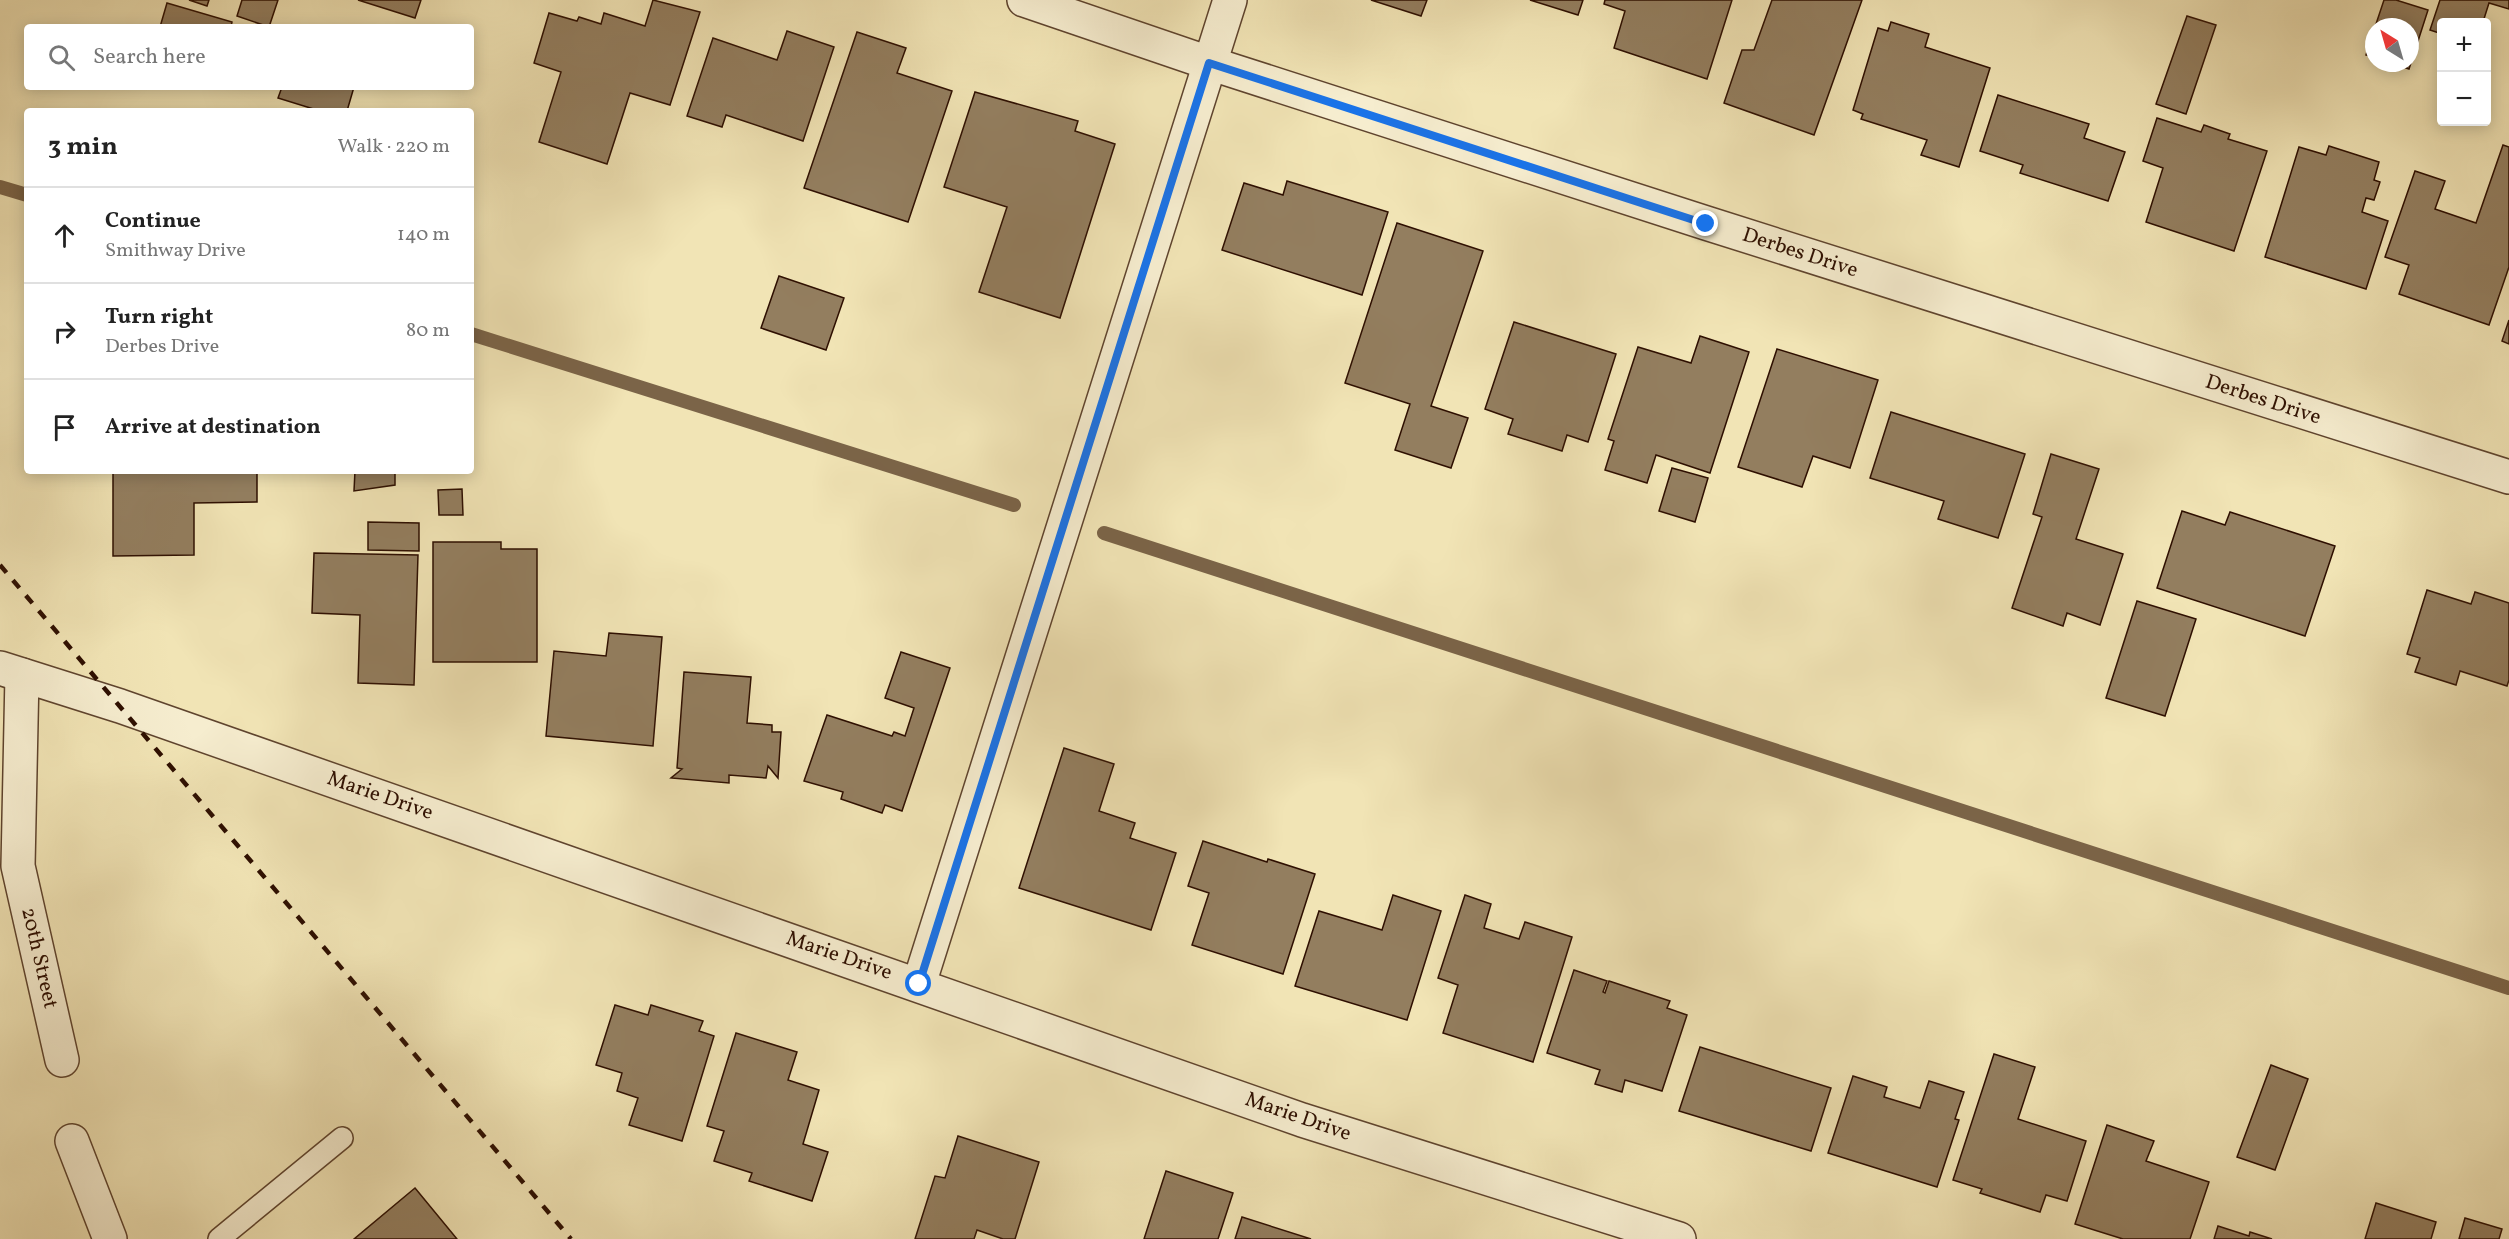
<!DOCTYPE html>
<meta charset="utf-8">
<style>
:root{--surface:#fff;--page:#f2f2f2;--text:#222;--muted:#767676;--line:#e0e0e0}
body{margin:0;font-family:Vollkorn,serif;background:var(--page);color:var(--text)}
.controls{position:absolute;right:18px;top:18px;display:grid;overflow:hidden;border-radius:6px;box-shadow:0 3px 15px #0003}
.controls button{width:54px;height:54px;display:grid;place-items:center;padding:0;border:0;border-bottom:2px solid var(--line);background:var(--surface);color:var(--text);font:30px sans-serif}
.compass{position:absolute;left:2365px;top:18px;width:54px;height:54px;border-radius:50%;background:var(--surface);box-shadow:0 3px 15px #0003;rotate:323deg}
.stop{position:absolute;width:18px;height:18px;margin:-14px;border:4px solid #1a73e8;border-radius:50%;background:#fff}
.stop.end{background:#1a73e8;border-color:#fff;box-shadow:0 2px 6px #0008}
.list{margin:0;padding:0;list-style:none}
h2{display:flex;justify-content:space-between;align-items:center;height:78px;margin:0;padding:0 24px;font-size:26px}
h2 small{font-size:20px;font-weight:400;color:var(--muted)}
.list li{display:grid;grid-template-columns:39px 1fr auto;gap:18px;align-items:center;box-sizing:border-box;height:96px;padding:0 24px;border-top:2px solid var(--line)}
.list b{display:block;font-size:22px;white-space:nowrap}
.list p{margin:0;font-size:20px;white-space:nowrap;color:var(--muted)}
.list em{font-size:20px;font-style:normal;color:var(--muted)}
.icon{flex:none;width:33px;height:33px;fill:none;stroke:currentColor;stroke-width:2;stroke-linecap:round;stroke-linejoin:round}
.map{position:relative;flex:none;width:2509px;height:1239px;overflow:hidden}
.search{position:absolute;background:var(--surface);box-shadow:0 3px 15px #0003;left:24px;top:24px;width:450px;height:66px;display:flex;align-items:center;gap:15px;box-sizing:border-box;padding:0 21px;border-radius:6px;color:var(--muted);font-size:22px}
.panel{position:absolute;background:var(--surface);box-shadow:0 3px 15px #0003;left:24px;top:108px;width:450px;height:366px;border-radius:6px}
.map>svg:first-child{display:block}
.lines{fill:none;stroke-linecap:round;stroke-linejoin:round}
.stream{stroke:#7b6448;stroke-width:14}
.building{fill:#937e5f;stroke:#2e0f01;stroke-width:1.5}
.service-casing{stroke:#5f442e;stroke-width:24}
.minor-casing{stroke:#5f442e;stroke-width:36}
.service{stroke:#f6edcf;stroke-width:21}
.minor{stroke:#f6edcf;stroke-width:33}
.rail{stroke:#2e0f01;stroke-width:4.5;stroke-dasharray:10 10;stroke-linecap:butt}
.route{stroke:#1a73e8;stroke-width:8}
.labels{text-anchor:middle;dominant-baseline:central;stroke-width:4.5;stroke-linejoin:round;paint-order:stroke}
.street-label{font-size:21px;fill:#2e0f01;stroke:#f6edcf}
</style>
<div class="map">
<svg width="2509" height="1239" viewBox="0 0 2509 1239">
<rect width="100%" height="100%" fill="#f1e4b5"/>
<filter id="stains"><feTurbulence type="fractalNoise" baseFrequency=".00333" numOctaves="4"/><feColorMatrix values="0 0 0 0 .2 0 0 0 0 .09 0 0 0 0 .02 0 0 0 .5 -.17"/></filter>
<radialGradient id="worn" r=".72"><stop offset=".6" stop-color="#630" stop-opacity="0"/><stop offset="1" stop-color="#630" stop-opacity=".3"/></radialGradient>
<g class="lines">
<g class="stream">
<polyline points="0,187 27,195"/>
<polyline points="471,334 1014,505"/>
<polyline points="1104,533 2509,988"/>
</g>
</g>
<g class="building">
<polygon points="189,0 209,0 207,6"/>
<polygon points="242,0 278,0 269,27 237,16"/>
<polygon points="358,0 421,0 415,18"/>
<polygon points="653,0 700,12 670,105 630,93 607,164 539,142 561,72 534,63 549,13 577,21 579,17 601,24 604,13 645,26"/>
<polygon points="1371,0 1427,0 1421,16"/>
<polygon points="1530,0 1583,0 1578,15"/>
<polygon points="1605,0 1732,0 1707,79 1614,48 1625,11 1604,4"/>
<polygon points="1772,0 1862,0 1814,135 1724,103 1742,50 1754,50"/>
<polygon points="2384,0 2396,0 2428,10 2409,69 2392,63 2410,63 2410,27 2375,27"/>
<polygon points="2440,0 2509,0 2509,9 2489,3 2483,22 2442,22 2442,34 2430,30"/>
<polygon points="167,3 232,22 231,27 160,27"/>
<polygon points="2187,16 2216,25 2186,114 2156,104"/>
<polygon points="1891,22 1929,34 1925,47 1990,68 1959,167 1921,155 1927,140 1861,119 1863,114 1853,110 1878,28 1888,31"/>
<polygon points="2374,29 2374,57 2366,55"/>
<polygon points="787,31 834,47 803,141 726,115 722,127 687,116 713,38 777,60"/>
<polygon points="857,32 906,48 897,73 952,91 908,222 804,188"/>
<polygon points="282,87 354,87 347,111 320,111 278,98"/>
<polygon points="975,92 1078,121 1075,131 1115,144 1060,318 979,292 1007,207 944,187"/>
<polygon points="1998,95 2089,124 2084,138 2125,152 2108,201 2020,173 2023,165 1980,151"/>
<polygon points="2157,118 2201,132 2204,125 2230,134 2228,139 2267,151 2234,251 2146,222 2163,168 2143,161"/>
<polygon points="2503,145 2509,147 2509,267 2489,325 2399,294 2409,265 2385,257 2415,171 2445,181 2435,209 2476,223"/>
<polygon points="2329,146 2379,162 2374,180 2380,182 2374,200 2366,198 2362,212 2388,221 2366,289 2265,257 2299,147 2326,155"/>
<polygon points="1287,181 1388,212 1362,295 1222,250 1244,183 1283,195"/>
<polygon points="1397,223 1483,251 1431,406 1468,418 1451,468 1395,450 1410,404 1345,383"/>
<polygon points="779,276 844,298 826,350 761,328"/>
<polygon points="2509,320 2509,344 2502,341"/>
<polygon points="1514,322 1616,354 1588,442 1567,435 1562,451 1508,434 1513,419 1485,409"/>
<polygon points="1700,336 1749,352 1710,473 1656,455 1647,483 1605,470 1614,441 1608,439 1638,347 1691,363"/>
<polygon points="1777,349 1878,380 1850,468 1813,456 1802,487 1738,467"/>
<polygon points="1891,412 2025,454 1998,538 1938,519 1944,501 1870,478"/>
<polygon points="2051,454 2099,469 2076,539 2123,554 2100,625 2067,613 2063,626 2012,608 2042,517 2033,514"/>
<polygon points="1672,468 1708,478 1695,522 1659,511"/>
<polygon points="113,471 257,471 257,502 194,503 194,555 113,556"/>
<polygon points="355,471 395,471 395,485 354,491"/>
<polygon points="462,489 463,515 439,515 438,490"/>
<polygon points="2182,511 2225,525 2230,512 2335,546 2305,636 2157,588"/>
<polygon points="368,522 419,523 419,551 368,550"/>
<polygon points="433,542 501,542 501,549 537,549 537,662 433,662"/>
<polygon points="314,553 418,555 414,685 358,683 360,615 312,613"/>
<polygon points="2427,590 2471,604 2475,592 2509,603 2509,680 2507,686 2460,671 2456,685 2415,672 2420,658 2407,654"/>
<polygon points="2137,601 2196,619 2165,716 2106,698"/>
<polygon points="609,633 662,637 653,746 546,736 554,651 606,656"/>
<polygon points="901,652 950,668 902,811 885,805 882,813 841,799 843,792 804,781 827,715 892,736 894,732 905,736 914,708 885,698"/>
<polygon points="684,672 751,677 747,723 772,725 772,732 781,732 778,778 768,766 766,778 729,775 729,783 671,778 682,769 677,768"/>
<polygon points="1064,748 1114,764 1099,811 1135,823 1130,838 1176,853 1151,930 1019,888"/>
<polygon points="1203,841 1267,862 1268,859 1315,874 1283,974 1192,945 1209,893 1188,886"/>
<polygon points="1393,895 1441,911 1407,1020 1295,986 1319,911 1382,930"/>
<polygon points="1465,895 1491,904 1484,928 1519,939 1525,922 1572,937 1533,1062 1443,1033 1458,985 1438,978"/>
<polygon points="1574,970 1607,981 1603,992 1605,993 1609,981 1670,1001 1667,1008 1687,1015 1662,1091 1625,1080 1622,1092 1595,1084 1600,1070 1547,1053"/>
<polygon points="615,1005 648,1015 651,1005 703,1021 699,1031 714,1036 682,1141 629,1125 638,1098 617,1091 622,1073 596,1065"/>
<polygon points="736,1033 797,1052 788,1080 819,1090 803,1144 828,1152 812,1201 749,1181 752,1173 714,1161 724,1131 707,1126"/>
<polygon points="1700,1047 1831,1088 1811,1151 1679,1111"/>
<polygon points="1994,1054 2035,1067 2018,1119 2086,1141 2067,1201 2046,1195 2040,1212 1980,1193 1982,1189 1953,1180"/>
<polygon points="2271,1065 2308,1079 2275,1170 2237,1157"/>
<polygon points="1853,1076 1887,1087 1884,1097 1920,1108 1929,1081 1964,1092 1955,1119 1959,1120 1937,1187 1828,1153"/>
<polygon points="2107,1125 2154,1141 2146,1161 2209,1182 2190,1239 2123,1239 2075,1224"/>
<polygon points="958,1136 1039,1162 1015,1239 1003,1239 977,1230 974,1239 915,1239 935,1176 945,1178"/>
<polygon points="1166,1171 1233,1193 1218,1239 1144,1239"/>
<polygon points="415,1188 457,1239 354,1239"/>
<polygon points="2376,1203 2436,1222 2431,1239 2365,1239"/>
<polygon points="1242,1217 1311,1239 1235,1239"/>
<polygon points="2465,1218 2502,1229 2499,1239 2459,1239"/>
<polygon points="2218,1226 2249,1236 2250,1232 2272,1239 2214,1239"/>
</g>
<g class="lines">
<defs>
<polyline id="service" points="219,1239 342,1138"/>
<g id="minor">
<polyline points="1024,0 1209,63 1706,223 2509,477"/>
<polyline points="0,668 120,706 1302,1120 1679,1239"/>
<polyline points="22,675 18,866 62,1060"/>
<polyline points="919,984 1230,0"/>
<polyline points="72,1141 110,1239"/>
</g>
</defs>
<use href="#service" class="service-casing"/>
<use href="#minor" class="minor-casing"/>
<use href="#service" class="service"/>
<use href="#minor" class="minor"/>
<polyline class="rail" points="0,565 571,1239"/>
</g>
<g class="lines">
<polyline class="route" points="919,984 1209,63 1706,224"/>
</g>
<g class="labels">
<g class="street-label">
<text transform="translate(1800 253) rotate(18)">Derbes Drive</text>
<text transform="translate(2263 400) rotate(18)">Derbes Drive</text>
<text transform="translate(380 796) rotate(19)">Marie Drive</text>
<text transform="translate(839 956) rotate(19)">Marie Drive</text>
<text transform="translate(39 958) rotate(77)">20th Street</text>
<text transform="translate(1298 1117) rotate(19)">Marie Drive</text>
</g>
</g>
<rect width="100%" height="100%" filter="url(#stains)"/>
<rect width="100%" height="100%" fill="url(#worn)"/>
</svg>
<div class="controls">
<button>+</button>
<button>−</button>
</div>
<svg class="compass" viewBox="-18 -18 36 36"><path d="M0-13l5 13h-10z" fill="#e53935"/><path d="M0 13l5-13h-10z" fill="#767676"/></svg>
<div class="stop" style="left:919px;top:984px"></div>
<div class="stop end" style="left:1706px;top:224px"></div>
<div class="search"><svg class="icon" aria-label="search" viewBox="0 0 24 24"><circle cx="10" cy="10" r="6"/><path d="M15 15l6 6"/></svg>Search here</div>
<section class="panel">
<h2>3 min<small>Walk · 220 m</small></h2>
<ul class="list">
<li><svg class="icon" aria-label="ahead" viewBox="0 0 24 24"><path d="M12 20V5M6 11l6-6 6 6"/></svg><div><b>Continue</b><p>Smithway Drive</p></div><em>140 m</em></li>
<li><svg class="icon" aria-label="right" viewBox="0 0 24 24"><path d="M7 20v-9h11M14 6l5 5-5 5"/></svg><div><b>Turn right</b><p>Derbes Drive</p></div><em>80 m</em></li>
<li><svg class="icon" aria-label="arrive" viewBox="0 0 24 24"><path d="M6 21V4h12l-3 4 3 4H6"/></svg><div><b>Arrive at destination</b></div></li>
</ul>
</section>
</div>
